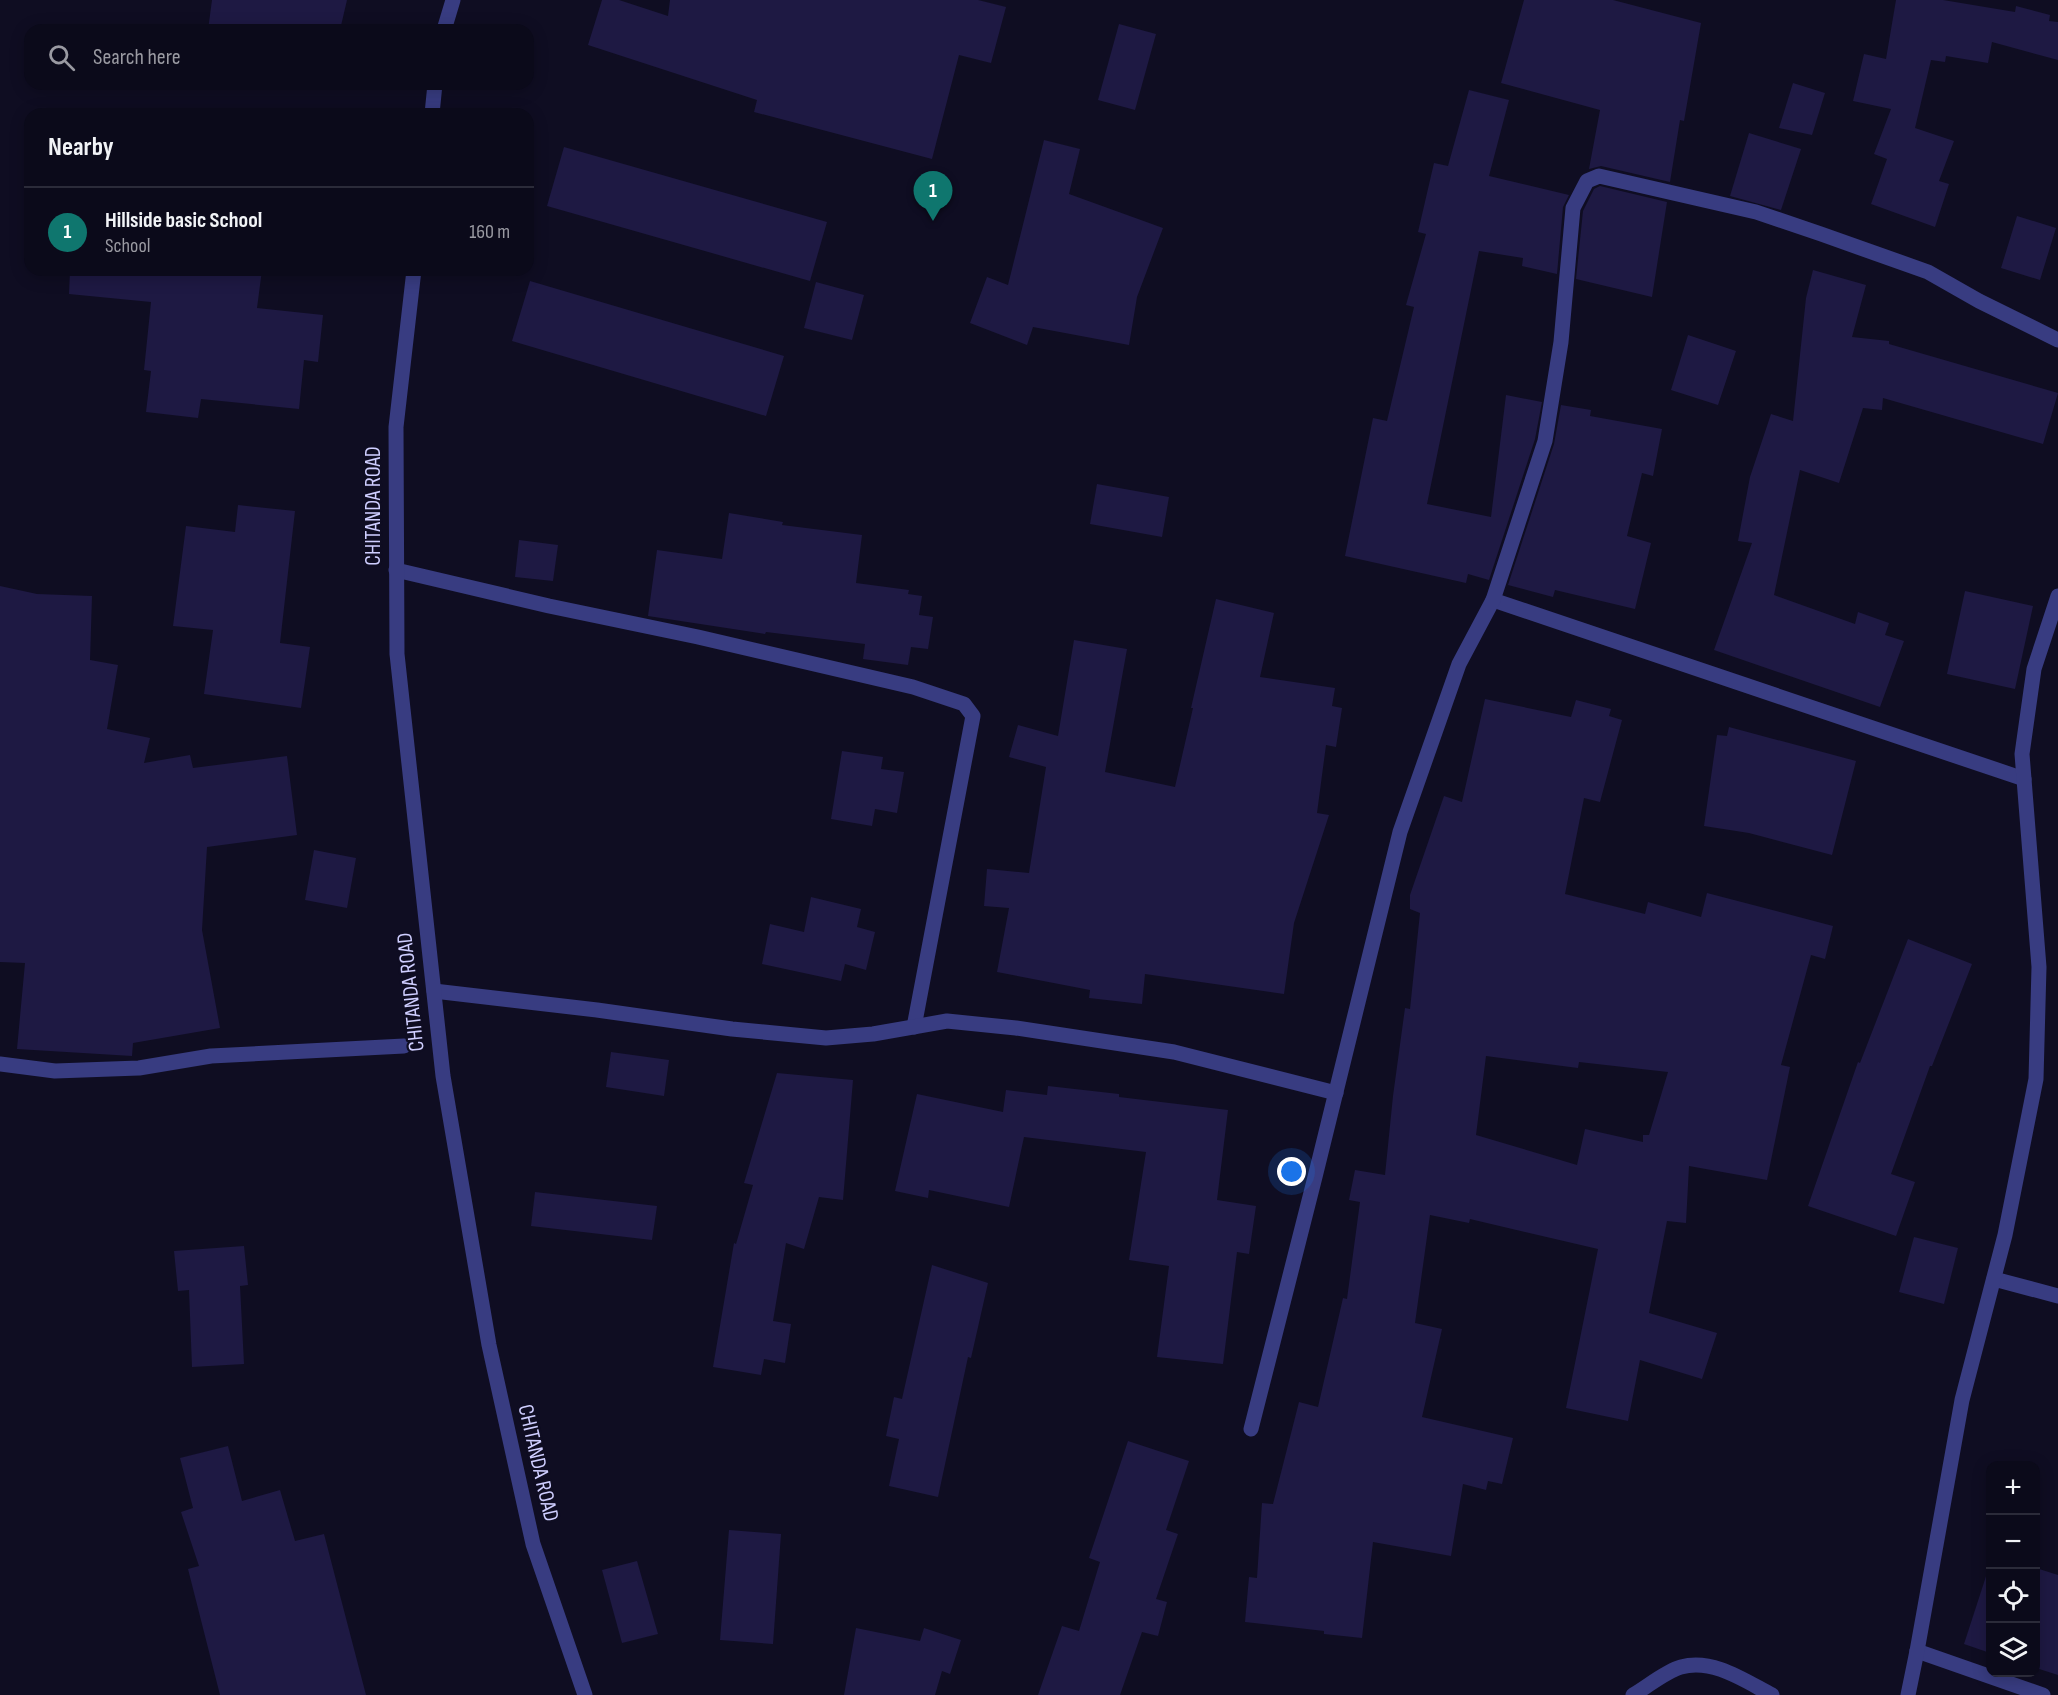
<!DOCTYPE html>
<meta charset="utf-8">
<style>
:root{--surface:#0b0a1a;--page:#191827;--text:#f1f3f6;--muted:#9a9aa2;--line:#2b2b39;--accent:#0f766e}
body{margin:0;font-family:"Sofia Sans Condensed",sans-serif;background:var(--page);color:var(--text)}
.controls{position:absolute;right:18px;bottom:18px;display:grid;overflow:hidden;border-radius:12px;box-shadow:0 3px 15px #0003}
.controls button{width:54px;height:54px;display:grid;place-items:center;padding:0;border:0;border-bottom:2px solid var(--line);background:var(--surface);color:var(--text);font:30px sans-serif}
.you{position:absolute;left:1292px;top:1172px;width:21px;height:21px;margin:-15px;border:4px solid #fff;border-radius:50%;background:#1a73e8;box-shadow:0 0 0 9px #1a73e833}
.badge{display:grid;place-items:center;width:39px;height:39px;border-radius:50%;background:var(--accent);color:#fff;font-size:20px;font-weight:700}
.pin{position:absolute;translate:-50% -50px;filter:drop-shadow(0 2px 3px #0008)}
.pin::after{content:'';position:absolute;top:32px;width:21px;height:18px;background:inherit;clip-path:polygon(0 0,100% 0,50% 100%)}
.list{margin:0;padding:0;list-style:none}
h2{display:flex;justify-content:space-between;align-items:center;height:78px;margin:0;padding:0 24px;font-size:26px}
h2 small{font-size:20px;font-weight:400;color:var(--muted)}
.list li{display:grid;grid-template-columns:39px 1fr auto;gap:18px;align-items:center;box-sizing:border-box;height:90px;padding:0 24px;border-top:2px solid var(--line)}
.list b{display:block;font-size:22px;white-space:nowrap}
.list p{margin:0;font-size:20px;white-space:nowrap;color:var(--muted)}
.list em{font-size:20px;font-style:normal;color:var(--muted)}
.icon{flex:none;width:33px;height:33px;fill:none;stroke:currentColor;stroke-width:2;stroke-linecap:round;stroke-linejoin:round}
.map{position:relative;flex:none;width:2058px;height:1695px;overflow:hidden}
.search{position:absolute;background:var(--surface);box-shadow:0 3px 15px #0003;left:24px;top:24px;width:510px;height:66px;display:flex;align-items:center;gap:15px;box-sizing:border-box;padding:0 21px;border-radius:18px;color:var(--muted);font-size:22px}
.panel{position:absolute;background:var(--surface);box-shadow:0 3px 15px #0003;left:24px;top:108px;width:510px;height:168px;border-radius:18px}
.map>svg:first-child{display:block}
.building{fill:#1e1943;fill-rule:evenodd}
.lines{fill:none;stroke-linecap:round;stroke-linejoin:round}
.minor{stroke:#383c81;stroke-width:15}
.tertiary{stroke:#383c81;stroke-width:15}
.labels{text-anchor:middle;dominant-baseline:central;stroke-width:4.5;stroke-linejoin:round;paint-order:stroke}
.street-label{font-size:22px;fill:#cfceff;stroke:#0f0d22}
</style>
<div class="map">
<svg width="2058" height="1695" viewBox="0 0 2058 1695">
<rect width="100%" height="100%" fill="#0f0d22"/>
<g class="building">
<polygon points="212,0 347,0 340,30 208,30"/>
<polygon points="602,0 619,0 668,16 670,0 978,0 1006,7 991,63 959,55 932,159 754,112 757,100 588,45"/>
<polygon points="1524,0 1613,0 1701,23 1684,121 1680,120 1670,182 1601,166 1589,169 1600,110 1501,83"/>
<polygon points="1896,0 1943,0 2015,12 2016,6 2050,15 2049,21 2058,22 2058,60 1992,42 1988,63 1946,56 1945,62 1931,60 1915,128 1954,141 1939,181 1949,184 1935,227 1871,204 1887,159 1874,154 1891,109 1853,101 1864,54 1886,59"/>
<polygon points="1119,24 1156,34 1135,110 1098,100"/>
<polygon points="1793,83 1825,93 1812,135 1779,128"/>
<polygon points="1469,90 1509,100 1489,176 1569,195 1563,207 1557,274 1522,266 1523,258 1479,251 1427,504 1491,517 1506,395 1542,402 1535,439 1489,580 1468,574 1466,583 1345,556 1373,418 1387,421 1414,307 1406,305 1426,234 1418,232 1434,163 1448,166"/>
<polygon points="1749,133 1801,149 1781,210 1730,196"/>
<polygon points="1044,140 1080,149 1069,194 1163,228 1137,297 1129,345 1033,327 1027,345 970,323 987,277 1008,285"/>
<polygon points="564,147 827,222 810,281 547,206"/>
<polygon points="1600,186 1667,202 1652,297 1576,279 1583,211 1594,189"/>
<polygon points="2017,216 2056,228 2040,280 2001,268"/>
<polygon points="70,270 262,270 257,308 323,315 318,362 304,360 299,409 201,399 198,418 146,412 151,371 144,370 151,302 69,294"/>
<polygon points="1813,270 1866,285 1852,337 1889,341 1889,344 2058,393 2043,444 1883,398 1882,410 1863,408 1839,483 1800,470 1774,595 1855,624 1858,612 1889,623 1885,635 1904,641 1880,707 1714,650 1752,543 1738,541 1750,477 1771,414 1793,421 1806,298"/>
<polygon points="530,281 784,356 766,416 512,341"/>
<polygon points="816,282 864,295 852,340 804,328"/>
<polygon points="1688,335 1736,351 1718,405 1671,390"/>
<polygon points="1561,405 1591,410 1590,416 1662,429 1653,476 1642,473 1627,536 1651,543 1635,609 1555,590 1553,597 1508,585 1554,444"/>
<polygon points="1097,484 1169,497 1162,537 1090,524"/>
<polygon points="238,505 295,511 280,643 310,647 301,708 204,694 213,630 173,626 186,526 235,532"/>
<polygon points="729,513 783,522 782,525 862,535 856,583 909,590 908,594 922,596 919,615 933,617 928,649 911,647 908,665 863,659 865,644 766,632 765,634 648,616 657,550 722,559"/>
<polygon points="519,540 558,545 553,581 515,577"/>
<polygon points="0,586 37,594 92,596 90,660 118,665 107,729 150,738 144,763 190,755 193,768 287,756 297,835 207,847 202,930 220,1028 133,1043 132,1056 17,1049 25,963 0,962"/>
<polygon points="1965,591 2033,606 2015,689 1947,674"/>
<polygon points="1216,599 1274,613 1260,677 1335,688 1332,706 1342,708 1336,747 1326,745 1317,813 1329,815 1294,923 1284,994 1145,974 1142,1004 1089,998 1090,990 997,972 1009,908 984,906 987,869 1029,873 1046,767 1009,757 1018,725 1058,736 1074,640 1127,649 1105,772 1175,787 1193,708 1191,708"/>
<path d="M 1485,699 L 1571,717 L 1576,700 L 1611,709 L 1609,716 L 1622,720 L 1600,802 L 1584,798 L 1565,894 L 1645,914 L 1648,902 L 1701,917 L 1707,893 L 1833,926 L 1825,959 L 1811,955 L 1781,1065 L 1790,1067 L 1767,1180 L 1689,1166 L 1686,1223 L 1667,1221 L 1649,1313 L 1717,1333 L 1702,1379 L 1640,1360 L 1628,1421 L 1566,1408 L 1598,1249 L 1470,1219 L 1469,1223 L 1430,1215 L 1415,1323 L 1442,1329 L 1422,1417 L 1513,1438 L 1502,1484 L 1488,1481 L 1486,1490 L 1463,1484 L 1451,1556 L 1373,1542 L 1362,1638 L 1324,1634 L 1324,1631 L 1245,1622 L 1249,1577 L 1257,1578 L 1262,1503 L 1273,1504 L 1299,1402 L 1318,1407 L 1343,1298 L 1347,1299 L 1360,1202 L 1349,1200 L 1355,1170 L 1385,1175 L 1393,1096 L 1405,1008 L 1410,1009 L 1420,913 L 1410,909 L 1410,895 L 1444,796 L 1462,802 ZM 1486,1056 L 1578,1068 L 1579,1062 L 1668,1072 L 1649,1135 L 1643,1135 L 1643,1142 L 1585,1129 L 1577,1165 L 1476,1135 Z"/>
<polygon points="1729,727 1856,761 1832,855 1749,833 1704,826 1717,735 1727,736"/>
<polygon points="842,751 883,757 881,769 904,772 897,813 875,809 872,826 831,819"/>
<polygon points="314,850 356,858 347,908 305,900"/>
<polygon points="811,897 861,909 857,927 875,932 866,970 845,964 841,981 762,964 770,924 804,932"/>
<polygon points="1908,939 1972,964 1932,1066 1930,1066 1891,1174 1915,1182 1896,1236 1808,1206 1858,1062 1860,1063"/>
<polygon points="611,1052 669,1060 664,1096 606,1087"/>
<polygon points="777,1073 853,1080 843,1200 819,1197 804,1249 786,1243 773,1321 791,1324 785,1363 764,1359 761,1375 713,1367 734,1243 736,1244 753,1185 744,1183"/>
<polygon points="1048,1086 1119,1094 1119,1097 1228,1110 1217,1200 1256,1206 1249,1254 1237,1252 1223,1364 1157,1357 1169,1266 1129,1260 1146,1152 1024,1137 1009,1207 929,1190 928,1198 895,1191 917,1094 1003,1112 1006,1090 1047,1095"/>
<polygon points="535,1192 657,1206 652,1240 531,1226"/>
<polygon points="1914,1237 1958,1248 1944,1304 1899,1292"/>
<polygon points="244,1246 248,1285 240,1286 244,1364 192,1367 189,1290 178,1291 174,1251"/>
<polygon points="932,1265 988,1283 971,1358 968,1357 938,1497 889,1486 899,1439 886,1436 894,1397 902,1399"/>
<polygon points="1128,1441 1189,1461 1166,1530 1178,1534 1156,1599 1167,1602 1158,1636 1142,1632 1120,1695 1038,1695 1062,1626 1079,1631 1100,1562 1089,1558"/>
<polygon points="228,1446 242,1501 280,1490 295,1541 324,1534 366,1695 220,1695 188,1569 199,1566 181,1512 193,1508 180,1458"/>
<polygon points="729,1530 781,1534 773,1644 720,1640"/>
<polygon points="637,1561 658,1634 622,1643 602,1570"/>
<polygon points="1990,1564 1990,1653 1964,1644"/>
<polygon points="2036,1568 2058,1575 2058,1675 2036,1668"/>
<polygon points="856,1628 920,1641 924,1628 961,1640 950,1674 942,1671 935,1695 844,1695"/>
</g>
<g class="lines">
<g class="minor">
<polyline points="396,570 549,606 698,637 913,687 964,704 973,716 914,1027"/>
<polyline points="1493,600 2024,779"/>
<polyline points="434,991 597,1010 732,1029 826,1038 873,1034 947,1021 1016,1028 1174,1052 1336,1093"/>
<polyline points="0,1064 55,1071 139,1068 211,1056 404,1046"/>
<polyline points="1994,1279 2058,1296"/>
<polyline points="1251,1429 1315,1177 1400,832 1459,664 1493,600 1545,441 1561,342 1573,208 1587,181 1599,176 1756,212 1821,234 1928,272 1979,301 2058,340"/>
<polyline points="1917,1651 2043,1695"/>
<path d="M 1633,1695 C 1647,1687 1666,1671 1681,1667 C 1713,1658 1745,1681 1772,1695"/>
<polyline points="1908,1695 1917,1651 1962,1400 2005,1235 2036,1079 2039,967 2022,754 2034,669 2058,596"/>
</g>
<g class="tertiary">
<polyline points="444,30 453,0"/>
<polyline points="432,114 435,84"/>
<polyline points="414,270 396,427 397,654 443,1076 489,1345 533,1544 585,1695"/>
</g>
</g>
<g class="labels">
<g class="street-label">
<text transform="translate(373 506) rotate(-90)">CHITANDA ROAD</text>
<text transform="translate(411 992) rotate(-96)">CHITANDA ROAD</text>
<text transform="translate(538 1463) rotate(77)">CHITANDA ROAD</text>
</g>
</g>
</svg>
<div class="controls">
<button>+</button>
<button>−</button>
<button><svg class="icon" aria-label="locate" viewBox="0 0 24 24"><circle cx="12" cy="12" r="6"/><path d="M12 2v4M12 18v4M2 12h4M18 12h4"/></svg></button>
<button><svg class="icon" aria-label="layers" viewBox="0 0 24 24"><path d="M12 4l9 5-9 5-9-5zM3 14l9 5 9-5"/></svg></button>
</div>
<div class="you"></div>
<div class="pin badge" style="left:933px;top:221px">1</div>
<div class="search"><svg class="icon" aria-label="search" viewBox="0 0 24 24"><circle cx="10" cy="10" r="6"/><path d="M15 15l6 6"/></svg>Search here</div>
<section class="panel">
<h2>Nearby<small></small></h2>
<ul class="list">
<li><span class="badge">1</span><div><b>Hillside basic School</b><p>School</p></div><em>160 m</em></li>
</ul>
</section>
</div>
